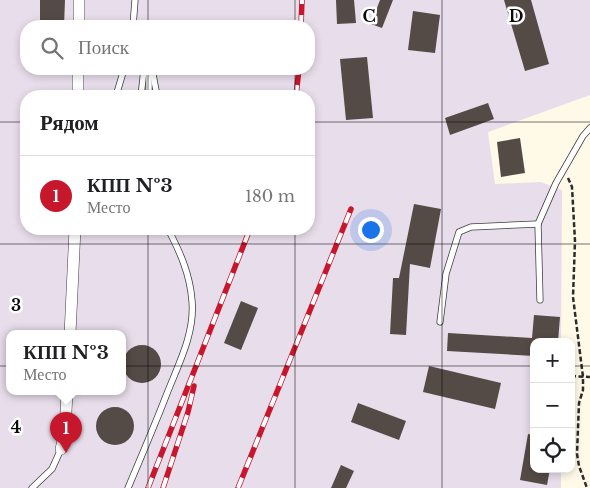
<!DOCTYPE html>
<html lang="ru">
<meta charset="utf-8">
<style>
:root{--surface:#fff;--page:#f6f6f6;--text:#202124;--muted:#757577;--line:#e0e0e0;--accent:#c6172d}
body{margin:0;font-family:"Libre Baskerville",serif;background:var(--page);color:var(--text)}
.controls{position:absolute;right:15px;bottom:15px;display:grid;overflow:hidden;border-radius:10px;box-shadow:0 2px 8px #0003}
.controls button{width:45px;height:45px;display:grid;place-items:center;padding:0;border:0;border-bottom:1px solid var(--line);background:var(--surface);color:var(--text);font:25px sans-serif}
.you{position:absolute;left:370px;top:229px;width:18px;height:18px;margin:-12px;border:4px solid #fff;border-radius:50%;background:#1a73e8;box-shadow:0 0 0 8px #1a73e833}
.badge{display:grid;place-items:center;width:32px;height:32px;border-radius:50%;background:var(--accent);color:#fff;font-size:16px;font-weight:700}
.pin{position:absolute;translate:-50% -41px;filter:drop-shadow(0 1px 2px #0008)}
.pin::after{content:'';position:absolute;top:26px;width:18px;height:15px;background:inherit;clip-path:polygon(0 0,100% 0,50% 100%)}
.popup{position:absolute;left:6px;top:330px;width:120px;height:65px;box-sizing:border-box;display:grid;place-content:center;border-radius:10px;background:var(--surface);filter:drop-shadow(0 1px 4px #0005);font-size:16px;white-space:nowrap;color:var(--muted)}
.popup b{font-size:19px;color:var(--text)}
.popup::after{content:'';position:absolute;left:50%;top:100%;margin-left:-10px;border:10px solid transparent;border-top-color:var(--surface)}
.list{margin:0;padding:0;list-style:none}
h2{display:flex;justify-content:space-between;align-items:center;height:65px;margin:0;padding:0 20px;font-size:21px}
h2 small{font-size:16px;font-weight:400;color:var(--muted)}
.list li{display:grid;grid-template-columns:32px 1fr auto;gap:15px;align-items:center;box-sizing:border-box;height:80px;padding:0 20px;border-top:1px solid var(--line)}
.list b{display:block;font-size:19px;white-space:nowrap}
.list p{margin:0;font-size:16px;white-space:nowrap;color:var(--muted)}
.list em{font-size:16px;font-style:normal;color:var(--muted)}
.icon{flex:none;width:28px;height:28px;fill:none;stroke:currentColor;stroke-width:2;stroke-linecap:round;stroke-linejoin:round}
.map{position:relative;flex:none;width:590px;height:488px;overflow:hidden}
.search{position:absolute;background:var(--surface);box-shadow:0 2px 8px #0003;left:20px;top:20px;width:295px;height:55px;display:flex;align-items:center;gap:12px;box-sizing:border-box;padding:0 18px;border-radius:20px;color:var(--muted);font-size:19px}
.panel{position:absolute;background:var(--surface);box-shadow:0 2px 8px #0003;left:20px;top:90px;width:295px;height:145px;border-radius:20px}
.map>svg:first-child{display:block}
.industrial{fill:#e8ddeb;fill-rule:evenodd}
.building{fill:#544a46}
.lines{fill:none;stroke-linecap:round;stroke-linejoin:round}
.service-casing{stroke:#3d3d3d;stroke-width:7}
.minor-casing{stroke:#3d3d3d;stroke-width:12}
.path{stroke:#2c2c2c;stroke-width:2.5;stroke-dasharray:5 2.5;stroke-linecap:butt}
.service{stroke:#fff;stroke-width:5.5}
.minor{stroke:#fff;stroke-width:11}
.rail-casing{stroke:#c6172d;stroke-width:5.5}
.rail{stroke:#fff;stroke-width:4;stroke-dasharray:11;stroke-linecap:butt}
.grid{fill:none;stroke:#0a0a0a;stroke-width:1;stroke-opacity:0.55}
.grid-label{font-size:16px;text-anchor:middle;font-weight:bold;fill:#0a0a0a;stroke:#fff;stroke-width:5;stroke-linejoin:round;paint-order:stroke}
</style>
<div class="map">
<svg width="590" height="488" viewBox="0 0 590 488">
<rect width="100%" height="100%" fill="#fff9e8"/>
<path class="industrial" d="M 0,0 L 590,0 L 590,95 L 488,132 L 495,184 L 541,182 L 562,190 L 561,342 L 534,342 L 534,469 L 561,469 L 561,488 L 0,488 ZM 26,26 L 309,26 L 309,69 L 26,69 ZM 26,96 L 309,96 L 309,229 L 26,229 ZM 10,334 L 122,334 L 122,392 L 10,392 Z"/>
<g class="building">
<polygon points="40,0 65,0 64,26 40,26"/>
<polygon points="336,0 354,0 356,23 337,24"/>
<polygon points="380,0 393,0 382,28 371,24"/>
<polygon points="504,0 531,0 549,64 525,71"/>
<polygon points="413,11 440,15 435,53 408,50"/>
<polygon points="367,57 373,118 346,120 340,59"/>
<polygon points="488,103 494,119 450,135 445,118"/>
<polygon points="520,138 525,173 501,177 497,142"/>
<polygon points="414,204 441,209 430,268 410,264 406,335 390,334 393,278 399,278"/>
<polygon points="241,301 258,308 241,350 224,343"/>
<polygon points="534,315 560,317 558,342 534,342 534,356 447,351 448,333 532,338"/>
<circle cx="142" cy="364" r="19"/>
<polygon points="429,366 501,383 495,409 423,392"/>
<polygon points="358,403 406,421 399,440 351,422"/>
<circle cx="115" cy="426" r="19"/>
<polygon points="528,434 534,435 534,469 550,469 547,485 520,480"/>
<polygon points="341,465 354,471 346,488 331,488"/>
</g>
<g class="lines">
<defs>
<g id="service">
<polyline points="133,26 135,0"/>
<polyline points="149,69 149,96"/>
<polyline points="152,69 157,96"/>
<polyline points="116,96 124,69"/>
<polyline points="141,96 144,69"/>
<polyline points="540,300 538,224 556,183 583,136 590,128"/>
<polyline points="440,322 446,274 459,232 471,227 538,224"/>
<polyline points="32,488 52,469 61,449"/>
<path d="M 128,488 C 141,457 154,427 166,396 C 178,365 195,334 192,301 C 190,274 180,252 168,229"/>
</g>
<g id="minor">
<polyline points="79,26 79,0"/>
<polyline points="78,96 78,69"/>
<polyline points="70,334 75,229"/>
<polyline points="61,449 65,432 67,392"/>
</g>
</defs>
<use href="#service" class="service-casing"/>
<use href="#minor" class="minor-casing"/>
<g class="path">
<polyline points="568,178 572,187 575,241 573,297 583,377 583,390 579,403 577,454 579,466 587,488"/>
<polyline points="571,376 590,377"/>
</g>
<use href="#service" class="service"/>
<use href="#minor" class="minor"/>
<defs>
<g id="rail">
<polyline points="301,26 302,0"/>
<polyline points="296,96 299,69"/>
<polyline points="148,488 250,229"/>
<polyline points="163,488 188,412 194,386"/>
<polyline points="238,488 351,209"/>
</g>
</defs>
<use href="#rail" class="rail-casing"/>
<use href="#rail" class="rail"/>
</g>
<path class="grid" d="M 148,0 L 148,26M 295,0 L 295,26M 442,0 L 442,488M 148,69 L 148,96M 295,69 L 295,96M 0,122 L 26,122M 309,122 L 590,122M 148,229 L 148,488M 295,229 L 295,488M 0,244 L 590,244M 0,366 L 534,366M 571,366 L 590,366"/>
<g class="grid-label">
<text x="369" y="22">C</text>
<text x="516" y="22">D</text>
<text x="16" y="311">3</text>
<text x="16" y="433">4</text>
</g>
</svg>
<div class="controls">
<button>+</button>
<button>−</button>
<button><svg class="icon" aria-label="locate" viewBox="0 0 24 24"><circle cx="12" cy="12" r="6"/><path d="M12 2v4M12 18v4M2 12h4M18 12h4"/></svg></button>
</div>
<div class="you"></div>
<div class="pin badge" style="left:66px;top:453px">1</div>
<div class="popup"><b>КПП №3</b>Место</div>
<div class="search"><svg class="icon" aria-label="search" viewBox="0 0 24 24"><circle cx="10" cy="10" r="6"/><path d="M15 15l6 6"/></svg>Поиск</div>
<section class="panel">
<h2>Рядом<small></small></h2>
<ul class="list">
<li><span class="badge">1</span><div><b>КПП №3</b><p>Место</p></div><em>180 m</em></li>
</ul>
</section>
</div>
